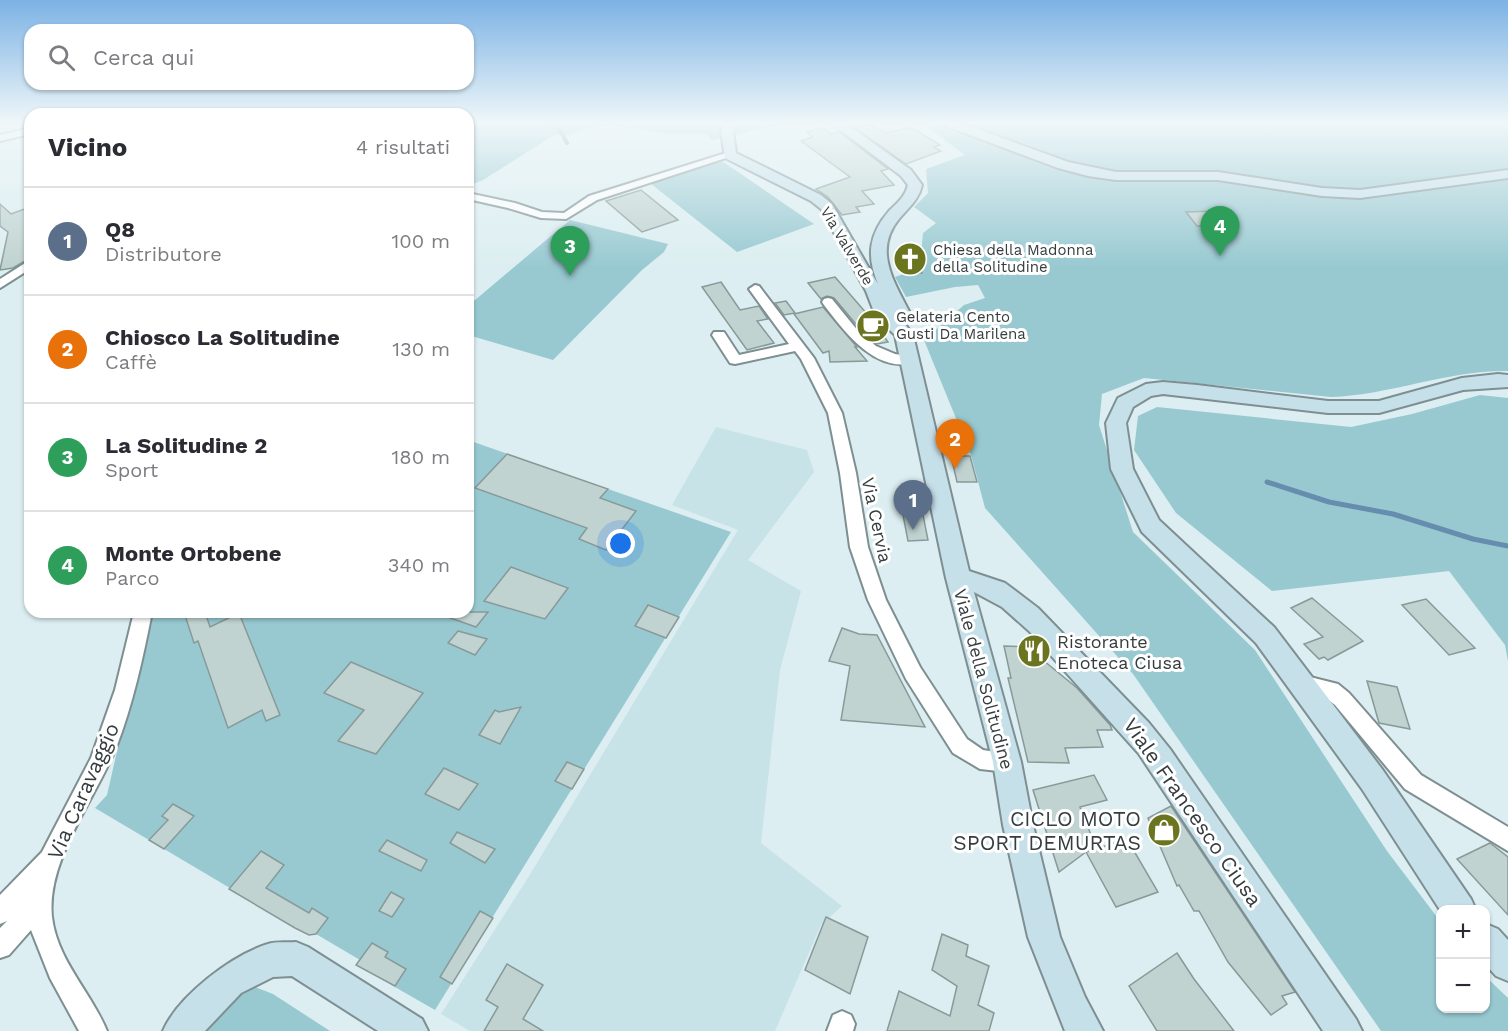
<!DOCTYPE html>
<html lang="it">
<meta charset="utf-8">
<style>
:root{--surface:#fff;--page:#f7f7f7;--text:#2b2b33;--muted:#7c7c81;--line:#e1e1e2;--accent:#6b751f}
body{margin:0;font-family:"Work Sans",sans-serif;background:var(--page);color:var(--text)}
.controls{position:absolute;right:18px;bottom:18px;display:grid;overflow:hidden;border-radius:12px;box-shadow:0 2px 4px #0004}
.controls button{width:54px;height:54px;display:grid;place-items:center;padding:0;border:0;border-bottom:2px solid var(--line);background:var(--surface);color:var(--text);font:30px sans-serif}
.you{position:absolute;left:621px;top:544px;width:21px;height:21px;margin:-15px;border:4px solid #fff;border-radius:50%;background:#1a73e8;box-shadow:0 0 0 9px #1a73e833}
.badge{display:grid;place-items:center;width:39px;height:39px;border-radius:50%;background:var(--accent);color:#fff;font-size:20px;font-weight:700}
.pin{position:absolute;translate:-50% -50px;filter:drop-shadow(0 2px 3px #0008)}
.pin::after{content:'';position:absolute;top:32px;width:21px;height:18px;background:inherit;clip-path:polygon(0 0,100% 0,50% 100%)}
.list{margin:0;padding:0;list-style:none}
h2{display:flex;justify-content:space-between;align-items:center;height:78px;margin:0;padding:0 24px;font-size:26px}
h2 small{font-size:20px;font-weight:400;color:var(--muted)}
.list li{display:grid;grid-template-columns:39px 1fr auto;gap:18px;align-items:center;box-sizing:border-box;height:108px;padding:0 24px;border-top:2px solid var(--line)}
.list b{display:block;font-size:22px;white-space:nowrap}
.list p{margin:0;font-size:20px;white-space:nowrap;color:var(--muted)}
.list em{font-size:20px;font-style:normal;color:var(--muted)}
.icon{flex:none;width:33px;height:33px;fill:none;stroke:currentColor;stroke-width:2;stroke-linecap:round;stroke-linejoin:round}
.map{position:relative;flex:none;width:1508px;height:1031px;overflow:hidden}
.search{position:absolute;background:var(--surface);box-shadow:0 2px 4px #0004;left:24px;top:24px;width:450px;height:66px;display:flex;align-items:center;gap:15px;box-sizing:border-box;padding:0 21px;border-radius:18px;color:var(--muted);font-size:22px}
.panel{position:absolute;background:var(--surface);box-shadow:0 2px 4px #0004;left:24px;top:108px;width:450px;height:510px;border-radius:18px}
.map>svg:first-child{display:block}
.built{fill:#c7e3e7}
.green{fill:#98c9d1}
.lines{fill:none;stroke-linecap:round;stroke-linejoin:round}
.stream-far1{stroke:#668dad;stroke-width:4}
.stream{stroke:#668dad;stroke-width:5}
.building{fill:#c0d3d1;stroke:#889a98;stroke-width:1.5}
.street-casing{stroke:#7e8f92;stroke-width:4}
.secondary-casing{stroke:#7e8f92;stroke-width:4}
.street{fill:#fff;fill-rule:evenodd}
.secondary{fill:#c6e0ea;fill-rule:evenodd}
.labels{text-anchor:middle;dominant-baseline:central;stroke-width:6;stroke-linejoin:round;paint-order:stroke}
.far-street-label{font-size:15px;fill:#353d3e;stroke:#fff}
.far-poi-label{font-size:15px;fill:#353d3e;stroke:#fff;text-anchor:start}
.street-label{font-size:18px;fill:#353d3e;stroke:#fff}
.poi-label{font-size:18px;fill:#353d3e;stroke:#fff;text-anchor:start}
.near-street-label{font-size:21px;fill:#353d3e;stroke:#fff}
.near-poi-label{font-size:21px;fill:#353d3e;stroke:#fff;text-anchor:end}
</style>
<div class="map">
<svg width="1508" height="1031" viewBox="0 0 1508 1031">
<rect width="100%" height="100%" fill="#dceef1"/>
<polygon class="built" points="716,427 807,450 814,472 748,560 801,591 780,670 761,843 842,906 821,925 775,1031 470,1031 441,1014 529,876 738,530 672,505"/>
<g class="green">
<polygon points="468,123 788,123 712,140 706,134 671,134 611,125 585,129 569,135 554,135 483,180 468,186"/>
<path d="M 922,123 L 940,123 L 979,140 L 1066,169 L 1066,161 L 961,123 L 1508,123 L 1508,371 C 1447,370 1391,395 1331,397 L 1144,378 L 1102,394 L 1099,425 L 1133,532 L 1255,650 L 1387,851 L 1440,921 L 1440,1008 L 1486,1008 L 1486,977 L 1508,998 L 1508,1031 L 1381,1031 L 1133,674 L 985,508 L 971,455 L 924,340 L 964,305 L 985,298 L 978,285 L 955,287 L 906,297 L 895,277 L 909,272 L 922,272 L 925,268 L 921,254 L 923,233 L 936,223 L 914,207 L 928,193 L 926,169 L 965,155 Z"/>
<polygon points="722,161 814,224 737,252 650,183"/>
<polygon points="570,220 668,244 664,252 642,270 553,360 468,335 468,306"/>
<polygon points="1480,395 1508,398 1508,661 1505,645 1449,571 1272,591 1176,513 1134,450 1138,416 1157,407 1351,427 1412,414"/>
<polygon points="468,440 731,532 435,1010 360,967 360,960 316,934 309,935 95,808 107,795 149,612 468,612"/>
<polygon points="255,987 273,994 330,1031 201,1031 231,1001"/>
</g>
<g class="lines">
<polyline class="stream-far1" points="546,123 560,130 567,143"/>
<polyline class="stream" points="1267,482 1329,502 1393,514 1473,539 1508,546"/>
</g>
<g class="building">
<polygon points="870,124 885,133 907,128 916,130 940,145 934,147 941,151 906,164 855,128"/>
<polygon points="824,128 831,134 839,132 888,169 881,171 894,185 862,191 874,204 856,207 860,212 842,215 828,197 816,189 850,177 801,141 812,137 807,132"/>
<polygon points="641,190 678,220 642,232 606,201"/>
<polygon points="0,204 11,214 30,207 30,258 13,268 0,270 8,232 0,226"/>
<polygon points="1216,211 1229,225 1197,226 1186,212"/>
<polygon points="901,249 916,252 922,273 907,273"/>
<polygon points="835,277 874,322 888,342 877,344 860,329 834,298 827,296 821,299 808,283"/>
<polygon points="721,282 740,310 759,306 768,319 757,321 774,343 747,350 702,287"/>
<polygon points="786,301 795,313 784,315 775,303"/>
<polygon points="823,307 857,347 855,347 867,361 830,362 829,351 823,353 794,314"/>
<polygon points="507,454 608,489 600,498 636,511 606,550 579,539 587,528 475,488"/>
<polygon points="951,456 970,456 977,482 957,482"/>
<polygon points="902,510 922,510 928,540 908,541"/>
<polygon points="511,567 568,588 545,619 484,601"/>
<polygon points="1312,598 1363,641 1328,660 1324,657 1319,659 1304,644 1323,637 1291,608"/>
<polygon points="1426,599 1475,648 1449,655 1402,605"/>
<polygon points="648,605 679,617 666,638 635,626"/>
<polygon points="184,612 205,612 210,627 239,613 280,715 266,721 262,710 228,728 198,641 194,643"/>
<polygon points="439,612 488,612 476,627 439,614"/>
<polygon points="842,628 859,634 877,635 925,727 841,720 850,666 829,661"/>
<polygon points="458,631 487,639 475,655 448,643"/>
<polygon points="1004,646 1027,647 1077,688 1110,725 1112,730 1097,730 1103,747 1065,748 1069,763 1028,762 1008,678 1011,678"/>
<polygon points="351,662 423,693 376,754 338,741 364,710 324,693"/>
<polygon points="1367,681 1397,687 1410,729 1379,723"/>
<polygon points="521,707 500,744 479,735 495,710 499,712"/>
<polygon points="567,762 584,769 572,789 555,781"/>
<polygon points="444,768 478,784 459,810 425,794"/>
<polygon points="1094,775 1107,800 1080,807 1095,845 1086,852 1127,839 1158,892 1116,907 1086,852 1059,872 1033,790"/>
<polygon points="173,804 194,816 164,849 149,840 168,820 162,816"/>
<polygon points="1171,806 1295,992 1282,996 1287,1004 1271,1015 1228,962 1199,911 1194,911 1179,885 1177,886 1148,818"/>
<polygon points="457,832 495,849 485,863 450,843"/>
<polygon points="387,840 427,860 421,871 379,851"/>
<polygon points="1490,843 1508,857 1508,915 1457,859"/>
<polygon points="261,851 284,865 266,888 309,913 312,908 328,918 316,934 309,935 295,928 229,889"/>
<polygon points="391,892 404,899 392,917 379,911"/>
<polygon points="480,911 493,918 452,984 440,977"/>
<polygon points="826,917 868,937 850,994 805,970"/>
<polygon points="942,934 968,945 966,956 989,966 978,1005 994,1013 989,1031 887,1031 899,991 950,1016 957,986 932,970"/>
<polygon points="372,943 388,952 385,957 406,969 395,986 356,965"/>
<polygon points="1177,953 1194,979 1234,1031 1157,1031 1129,986"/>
<polygon points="507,964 543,985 523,1019 543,1031 484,1031 498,1007 486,1000"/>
</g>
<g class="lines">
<defs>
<g id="street">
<polygon points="30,128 30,134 0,141 0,135"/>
<polygon points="726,153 735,155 597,200 566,219 541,218 508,208 468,199 468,193 515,203 542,212 564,213 589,196"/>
<polygon points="30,260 30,269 0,288 0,279"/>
<polygon points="755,285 759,286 814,358 842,413 856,473 868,547 886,600 920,667 967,739 983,750 1014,755 1017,762 1014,769 1007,772 980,769 953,753 906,679 868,600 850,547 840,473 828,413 801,359 795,351 735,364 730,363 712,335 714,332 724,332 739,355 789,344 749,289"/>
<path d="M 828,298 L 832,299 L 858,331 L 876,346 L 895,354 L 915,357 L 917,360 L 915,363 C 874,373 845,332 824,305 L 822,302 L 824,299 Z"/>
<path d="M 134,612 L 152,612 C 143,658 133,704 116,748 C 95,799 46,861 52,917 C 57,960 91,992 107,1031 L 79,1031 L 50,978 L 31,930 L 9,955 L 0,958 L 0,928 L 7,921 L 0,924 L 0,895 L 42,852 L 91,758 L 115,690 Z"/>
<polygon points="1302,675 1338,684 1349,693 1421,775 1508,827 1508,851 1405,789 1335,705 1326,698 1295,690 1292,684 1295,678"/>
<polygon points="842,1011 851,1015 855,1024 853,1031 827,1031 833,1015"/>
</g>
<g id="secondary">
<path d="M 727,123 L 739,123 L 733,131 L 736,153 L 821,195 L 832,204 L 878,284 C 866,256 869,234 889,211 C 897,203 905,197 908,185 L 901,176 L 831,123 L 845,123 L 911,170 L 922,185 C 919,200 908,208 899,219 C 873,250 894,282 910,313 L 905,324 L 913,335 L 969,571 L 1005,583 L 1038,608 L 1149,723 L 1170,749 L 1356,1019 L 1362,1031 L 1323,1031 L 1139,754 L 1029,631 L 1002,607 L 974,592 L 1021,762 L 1033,825 L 1060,937 L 1085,997 L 1103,1031 L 1065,1031 L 1028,937 L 1003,825 L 993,762 L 946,578 L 895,335 L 876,317 L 866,291 L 821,209 L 811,201 L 725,158 L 721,131 Z"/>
<polygon points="945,123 961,123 1068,162 1116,172 1218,172 1322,188 1360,190 1508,170 1508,178 1360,198 1322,196 1218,180 1116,180 1088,176 1058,168 946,126"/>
<polygon points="1498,374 1508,375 1508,387 1463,390 1379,413 1328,413 1163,394 1151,396 1133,407 1126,423 1133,469 1159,520 1274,627 1382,769 1471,899 1476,910 1440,910 1362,789 1256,643 1142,532 1111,469 1106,423 1118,398 1146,384 1163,382 1197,385 1328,401 1379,401 1462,378"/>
<polygon points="1486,924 1498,929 1508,940 1508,981 1496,976 1486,965"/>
<path d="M 296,942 L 308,947 L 422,1019 L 428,1031 L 378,1031 L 292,976 L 273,977 L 241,993 L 205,1031 L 163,1031 C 178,996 232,955 268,944 C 277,941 287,943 296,942 Z"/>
</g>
</defs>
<use href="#street" class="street-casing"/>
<use href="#secondary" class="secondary-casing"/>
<use href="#street" class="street"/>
<use href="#secondary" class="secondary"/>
</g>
<linearGradient id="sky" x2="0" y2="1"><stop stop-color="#7cb2e4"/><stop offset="0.46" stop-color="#eff7f9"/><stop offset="1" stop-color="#eff7f9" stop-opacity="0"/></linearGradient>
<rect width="1508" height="267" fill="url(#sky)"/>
<defs>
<symbol id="church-disc" viewBox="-11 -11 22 22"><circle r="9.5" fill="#6b751f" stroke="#fff"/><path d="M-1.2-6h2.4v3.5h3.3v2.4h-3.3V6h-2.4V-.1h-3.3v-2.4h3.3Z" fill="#fff"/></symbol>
<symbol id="cafe-disc" viewBox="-11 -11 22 22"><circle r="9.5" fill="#6b751f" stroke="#fff"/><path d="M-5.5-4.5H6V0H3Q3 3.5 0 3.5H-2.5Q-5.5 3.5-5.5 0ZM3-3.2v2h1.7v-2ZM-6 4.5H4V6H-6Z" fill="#fff"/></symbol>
<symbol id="restaurant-disc" viewBox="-11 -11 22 22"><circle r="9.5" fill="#6b751f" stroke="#fff"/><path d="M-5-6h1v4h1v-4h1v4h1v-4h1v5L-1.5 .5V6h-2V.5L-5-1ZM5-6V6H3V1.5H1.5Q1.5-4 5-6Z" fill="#fff"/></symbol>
<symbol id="shop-disc" viewBox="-11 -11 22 22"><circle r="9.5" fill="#6b751f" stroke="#fff"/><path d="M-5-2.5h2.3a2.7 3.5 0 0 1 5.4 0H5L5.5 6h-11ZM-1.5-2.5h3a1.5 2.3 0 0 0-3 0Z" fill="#fff"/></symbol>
</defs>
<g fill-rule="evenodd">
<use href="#church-disc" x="891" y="240" width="38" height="38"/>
<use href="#cafe-disc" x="854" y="307" width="38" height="38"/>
<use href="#restaurant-disc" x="1015" y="632" width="38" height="38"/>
<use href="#shop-disc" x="1145" y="811" width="38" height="38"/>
</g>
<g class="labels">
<g class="far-street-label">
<text transform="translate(847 246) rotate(59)">Via Valverde</text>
</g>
<g class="far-poi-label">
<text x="933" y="250">Chiesa della Madonna<tspan x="933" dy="17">della Solitudine</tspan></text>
<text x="896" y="317">Gelateria Cento<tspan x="896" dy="17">Gusti Da Marilena</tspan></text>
</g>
<g class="street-label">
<text transform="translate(877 520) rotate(78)">Via Cervia</text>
<text transform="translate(984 679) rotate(75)">Viale della Solitudine</text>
</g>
<g class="poi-label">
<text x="1057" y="641">Ristorante<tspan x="1057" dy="21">Enoteca Ciusa</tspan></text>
</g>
<g class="near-street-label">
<text transform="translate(83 791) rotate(-66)">Via Caravaggio</text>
<text transform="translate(1193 812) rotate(55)">Viale Francesco Ciusa</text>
</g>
<g class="near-poi-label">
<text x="1141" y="818">CICLO MOTO<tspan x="1141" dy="24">SPORT DEMURTAS</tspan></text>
</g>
</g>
</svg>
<div class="controls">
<button>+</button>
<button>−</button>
</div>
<div class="you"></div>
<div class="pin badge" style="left:913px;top:530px;background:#5c6f8a">1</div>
<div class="pin badge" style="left:955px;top:469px;background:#e8710a">2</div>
<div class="pin badge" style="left:570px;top:276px;background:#2e9e5b">3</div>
<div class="pin badge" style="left:1220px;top:256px;background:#2e9e5b">4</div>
<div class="search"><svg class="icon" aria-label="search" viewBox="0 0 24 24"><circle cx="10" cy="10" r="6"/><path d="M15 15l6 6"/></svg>Cerca qui</div>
<section class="panel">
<h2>Vicino<small>4 risultati</small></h2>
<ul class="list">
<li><span class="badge" style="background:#5c6f8a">1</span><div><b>Q8</b><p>Distributore</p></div><em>100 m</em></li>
<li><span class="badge" style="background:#e8710a">2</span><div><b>Chiosco La Solitudine</b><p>Caffè</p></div><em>130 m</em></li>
<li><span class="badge" style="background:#2e9e5b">3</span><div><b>La Solitudine 2</b><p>Sport</p></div><em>180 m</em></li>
<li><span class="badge" style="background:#2e9e5b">4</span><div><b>Monte Ortobene</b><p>Parco</p></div><em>340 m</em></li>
</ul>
</section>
</div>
